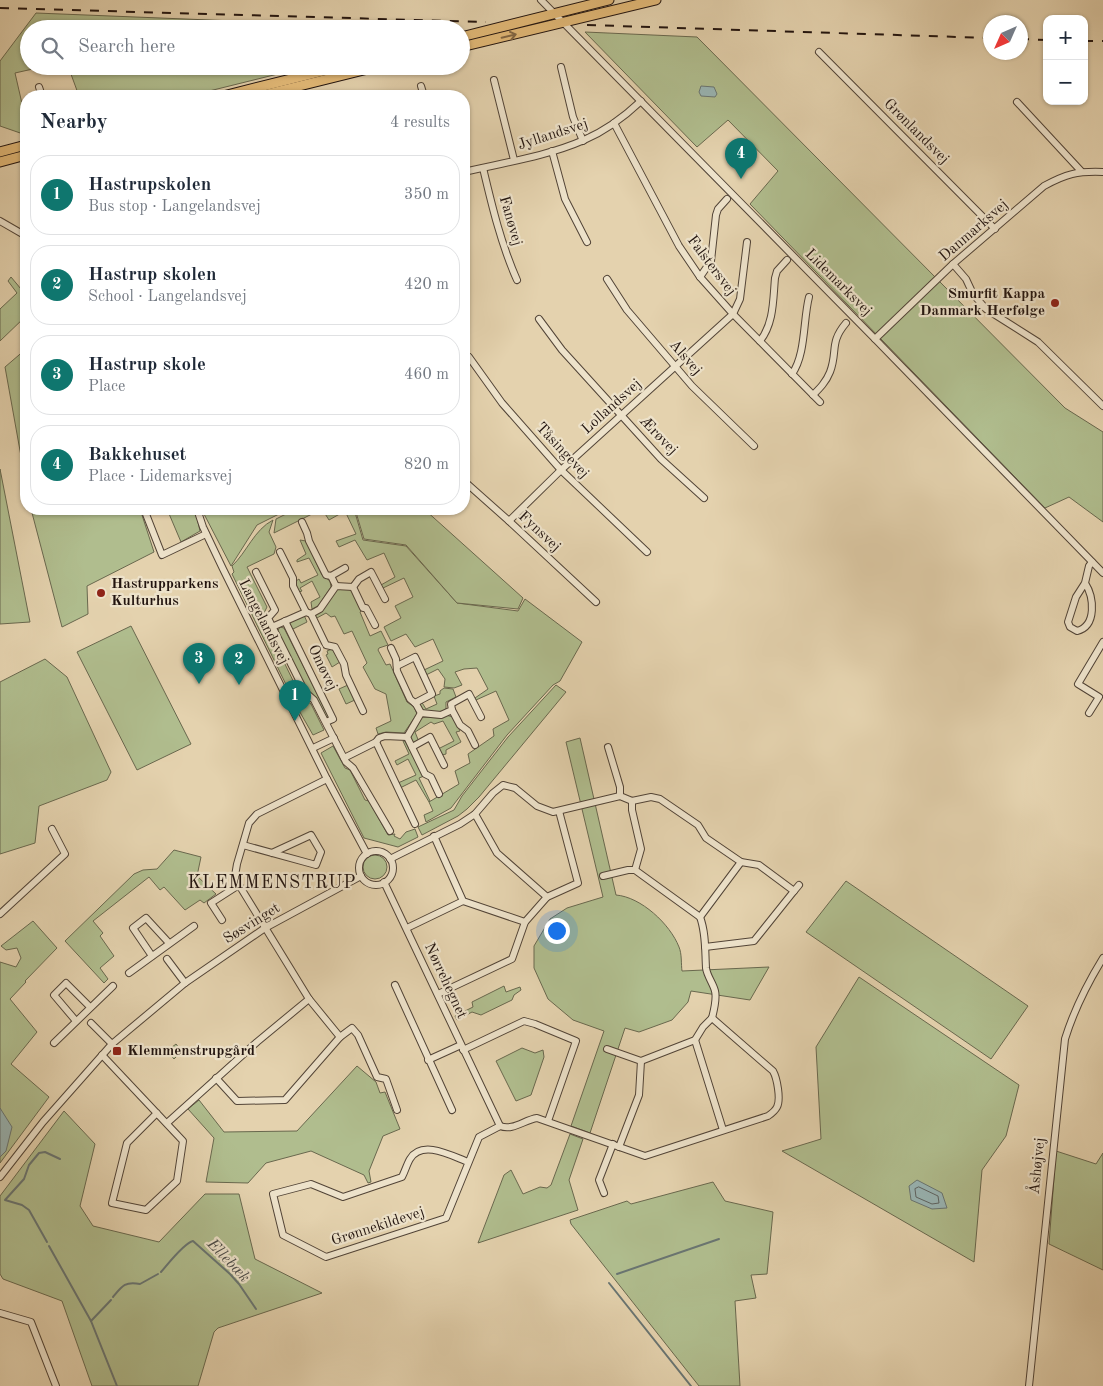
<!DOCTYPE html>
<meta charset="utf-8">
<style>
:root{--surface:#fff;--page:#f6f6f7;--text:#1f2937;--muted:#747a83;--line:#e0e1e3;--accent:#0f766e}
body{margin:0;font-family:"Old Standard TT",serif;background:var(--page);color:var(--text)}
.controls{position:absolute;right:15px;top:15px;display:grid;overflow:hidden;border-radius:10px;box-shadow:0 1px 4px #0004}
.controls button{width:45px;height:45px;display:grid;place-items:center;padding:0;border:0;border-bottom:1px solid var(--line);background:var(--surface);color:var(--text);font:25px sans-serif}
.compass{position:absolute;left:983px;top:15px;width:45px;height:45px;border-radius:50%;background:var(--surface);box-shadow:0 1px 4px #0004;rotate:225deg}
.you{position:absolute;left:556px;top:930px;width:18px;height:18px;margin:-12px;border:4px solid #fff;border-radius:50%;background:#1a73e8;box-shadow:0 0 0 8px #1a73e833}
.badge{display:grid;place-items:center;width:32px;height:32px;border-radius:50%;background:var(--accent);color:#fff;font-size:16px;font-weight:700}
.pin{position:absolute;translate:-50% -41px;filter:drop-shadow(0 1px 2px #0008)}
.pin::after{content:'';position:absolute;top:26px;width:18px;height:15px;background:inherit;clip-path:polygon(0 0,100% 0,50% 100%)}
.list{margin:0;padding:0;list-style:none}
h2{display:flex;justify-content:space-between;align-items:center;height:65px;margin:0;padding:0 20px;font-size:21px}
h2 small{font-size:16px;font-weight:400;color:var(--muted)}
.list li{display:grid;grid-template-columns:32px 1fr auto;gap:15px;align-items:center;box-sizing:border-box;height:80px;margin:0 10px 10px;padding:0 10px;border:1px solid var(--line);border-radius:20px}
.list b{display:block;font-size:19px;white-space:nowrap}
.list p{margin:0;font-size:16px;white-space:nowrap;color:var(--muted)}
.list em{font-size:16px;font-style:normal;color:var(--muted)}
.icon{flex:none;width:28px;height:28px;fill:none;stroke:currentColor;stroke-width:2;stroke-linecap:round;stroke-linejoin:round}
.map{position:relative;flex:none;width:1103px;height:1386px;overflow:hidden}
.search{position:absolute;background:var(--surface);box-shadow:0 1px 4px #0004;left:20px;top:20px;width:450px;height:55px;display:flex;align-items:center;gap:12px;box-sizing:border-box;padding:0 18px;border-radius:28px;color:var(--muted);font-size:19px}
.panel{position:absolute;background:var(--surface);box-shadow:0 1px 4px #0004;left:20px;top:90px;width:450px;height:425px;border-radius:20px}
.map>svg:first-child{display:block}
.green{fill:#b0bd8e;stroke:#69684e}
.water{fill:#99b5b4;stroke:#697572}
.lines{fill:none;stroke-linecap:round;stroke-linejoin:round}
.shore{stroke:#5e6462;stroke-width:1}
.stream{stroke:#697572;stroke-width:2}
.minor-casing{stroke:#524437;stroke-width:8}
.major-casing{stroke:#22140f;stroke-width:11}
.minor{stroke:#ede2ca;stroke-width:6}
.major{stroke:#e2b977;stroke-width:9}
.rail{stroke:#22140f;stroke-width:2;stroke-dasharray:9 9;stroke-linecap:butt}
.oneway{stroke:#826643}
.poi-dot{fill:#8f2418;stroke:#ede2ca;stroke-width:2}
.labels{text-anchor:middle;dominant-baseline:central;stroke-width:4.5;stroke-linejoin:round;paint-order:stroke}
.street-label{font-size:15px;fill:#22140f;stroke:#ede2ca}
.poi-label{font-size:15px;font-weight:bold;fill:#22140f;stroke:#ede2ca;text-anchor:start}
.water-label{font-size:16px;font-style:italic;fill:#4c4c49;stroke:#ede2ca}
.quarter-label{font-size:18px;letter-spacing:1px;fill:#22140f;stroke:#ede2ca}
</style>
<div class="map">
<svg width="1103" height="1386" viewBox="0 0 1103 1386">
<rect width="100%" height="100%" fill="#e4d2ae"/>
<filter id="stains"><feTurbulence type="fractalNoise" baseFrequency=".004" numOctaves="4"/><feColorMatrix values="0 0 0 0 .2 0 0 0 0 .09 0 0 0 0 .02 0 0 0 .5 -.17"/></filter>
<radialGradient id="worn" r=".72"><stop offset=".6" stop-color="#630" stop-opacity="0"/><stop offset="1" stop-color="#630" stop-opacity=".3"/></radialGradient>
<g class="green">
<polygon points="36,13 284,23 285,29 29,29 29,66 46,66 15,73 26,121 26,135 0,126 0,61"/>
<polygon points="585,32 697,37 1065,408 1103,432 1103,522 1069,497 1045,508 750,204 778,171 728,120 697,147"/>
<polygon points="68,66 294,66 294,70 189,96 79,96"/>
<polygon points="11,277 26,295 26,316 0,341 0,309 17,293 8,281"/>
<polygon points="26,349 26,484 5,367"/>
<polygon points="0,469 30,622 0,624"/>
<polygon points="31,509 140,509 154,552 87,586 88,614 62,627"/>
<polygon points="167,509 195,509 200,531 181,542"/>
<polygon points="215,509 289,509 257,525 231,566 204,514"/>
<polygon points="296,509 354,509 363,540 406,546 457,603 518,611 525,599 582,642 560,681 553,685 507,735 451,808 426,822 424,815 433,811 429,802 459,784 455,771 470,763 468,754 494,736 493,729 509,720 496,691 476,700 475,698 488,689 477,668 464,669 455,672 462,685 454,688 444,687 445,679 438,669 426,675 424,670 443,661 433,639 415,647 406,634 391,641 384,627 401,618 395,606 413,597 404,578 383,588 381,585 395,577 384,553 367,560 355,540 339,547 336,541 356,534 345,511 329,520 322,509 274,533 276,519"/>
<polygon points="355,509 424,509 523,598 518,609 457,603 406,545 364,539"/>
<path d="M 273,520 L 269,532 L 276,547 L 274,554 L 247,567 L 267,607 L 262,617 L 301,697 L 311,704 L 324,730 L 313,735 L 297,707 L 232,574 L 234,572 L 232,566 C 247,552 254,530 273,520 Z"/>
<polygon points="300,540 306,541 322,575 330,581 331,587 318,606 312,609 311,602 320,597 312,581 300,588 302,591 299,592 295,586 296,581 299,579 301,583 318,575 309,558 297,562 297,560 306,554"/>
<polygon points="337,588 352,590 362,610 360,612 370,636 381,631 388,645 379,648 378,650 386,665 390,664 407,702 414,707 417,714 404,733 386,732 378,734 376,728 391,721 386,694 375,689 363,667 367,663 352,631 344,634 335,616 331,617 326,613 315,619 311,613"/>
<polygon points="304,615 307,622 291,630 289,623"/>
<polygon points="131,626 191,744 137,770 77,652"/>
<polygon points="280,627 284,628 329,717 326,718 307,692 277,632"/>
<polygon points="332,649 340,662 332,667 326,655 328,654 327,651"/>
<polygon points="45,659 67,677 111,772 107,780 39,806 35,843 0,854 0,682"/>
<polygon points="348,685 355,700 346,704 339,689"/>
<polygon points="556,685 566,692 479,797 467,809 458,816 422,835 418,827 454,810 462,796 508,737"/>
<polygon points="444,688 453,689 456,697 446,702 446,709 439,713 422,711 420,704 421,701 426,709 437,704 434,696 440,694 440,691"/>
<polygon points="446,715 453,717 460,731 456,732 461,742 446,750 446,754 442,755 438,749 454,741 443,721 434,724 431,722 415,732 419,742 412,745 409,737 422,717 440,718"/>
<path d="M 580,738 L 616,895 C 641,897 670,924 679,947 C 682,954 681,964 682,971 L 769,967 L 750,1000 L 691,991 L 688,1002 L 672,1020 L 639,1032 L 625,1028 L 590,1133 L 571,1126 L 604,1031 L 573,1020 L 548,999 L 534,968 L 534,946 L 550,919 L 567,908 L 603,897 L 566,742 Z"/>
<polygon points="403,741 405,741 424,776 419,778 430,801 429,802 416,780 400,788 398,783 416,775 408,759 397,765 395,761 409,754"/>
<polygon points="333,746 345,768 350,770 365,800 369,801 388,835 395,834 394,836 400,839 406,832 415,829 418,837 398,847 364,838 321,753"/>
<polygon points="174,850 201,857 197,876 216,894 204,903 200,900 185,910 164,887 160,890 149,877 93,921 103,933 100,936 114,956 100,968 108,979 104,983 65,941 134,874 143,870 157,869"/>
<circle cx="375" cy="867" r="12"/>
<polygon points="846,881 1028,1006 991,1059 806,932"/>
<polygon points="33,921 57,948 25,981 26,982 10,999 37,1032 11,1064 49,1097 0,1163 0,962 16,967 21,958 17,948 6,950 1,946"/>
<polygon points="859,977 1019,1085 1006,1136 982,1170 974,1262 782,1151 821,1139 816,1047"/>
<polygon points="504,986 506,992 520,987 521,990 514,995 512,1000 481,1015 472,1012 457,1020 455,1016 473,1007 472,1002"/>
<polygon points="176,1044 182,1051 174,1059 167,1051"/>
<polygon points="522,1048 535,1053 543,1050 544,1057 531,1095 516,1101 496,1061"/>
<polygon points="357,1066 376,1082 380,1093 385,1092 400,1129 383,1136 369,1171 371,1182 368,1183 364,1175 311,1151 266,1163 248,1183 206,1182 214,1138 188,1109 199,1100 224,1132 297,1131"/>
<polygon points="64,1111 95,1144 80,1206 93,1226 159,1242 205,1194 239,1194 255,1259 322,1293 218,1328 214,1332 198,1386 92,1386 62,1301 3,1279 0,1274 0,1196"/>
<polygon points="570,1134 583,1139 569,1180 578,1210 478,1243 504,1175 511,1170 523,1194 540,1187 547,1188 551,1185"/>
<polygon points="1056,1151 1096,1164 1103,1153 1103,1270 1049,1244"/>
<polygon points="713,1182 725,1201 773,1212 767,1274 751,1275 756,1298 735,1301 740,1386 699,1386 571,1224 570,1220 627,1201 631,1204"/>
</g>
<g class="water">
<polygon points="701,86 714,87 717,94 715,97 701,96 699,92"/>
<polygon points="0,1108 12,1127 6,1151 0,1157"/>
<polygon points="917,1180 942,1193 947,1208 932,1209 911,1200 909,1186"/>
</g>
<g class="lines">
<polygon class="shore" points="919,1187 938,1196 939,1203 932,1204 916,1197 915,1189"/>
<g class="stream">
<polyline points="47,1242 29,1210 22,1205 5,1200 24,1179 29,1165 39,1153 45,1152 60,1159"/>
<polyline points="49,1246 91,1321 117,1386"/>
<path d="M 161,1272 C 168,1264 184,1243 193,1241 L 230,1274 L 239,1284 L 256,1309"/>
<polyline points="617,1274 719,1239"/>
<polyline points="609,1283 691,1386"/>
<path d="M 113,1297 C 122,1286 125,1281 140,1284 L 158,1274"/>
<polyline points="91,1321 111,1300"/>
</g>
<defs>
<g id="minor">
<polyline points="541,0 875,339 1103,573"/>
<polyline points="819,52 995,229"/>
<polyline points="561,67 573,117 583,141"/>
<polyline points="494,80 514,160"/>
<polyline points="421,86 424,96"/>
<polyline points="39,87 42,96"/>
<polyline points="1017,102 1081,171"/>
<polyline points="614,123 679,246 700,277 733,314 820,402"/>
<polyline points="552,151 565,199 587,242"/>
<path d="M 483,168 C 492,206 501,244 517,280"/>
<path d="M 464,172 C 502,163 548,156 584,140 C 605,131 624,117 641,101"/>
<polyline points="0,221 26,236"/>
<polyline points="953,264 966,279 973,294 986,309 1038,342 1103,406"/>
<polyline points="700,277 711,261 716,215 718,209 727,199"/>
<polyline points="607,279 627,310 692,386 754,446"/>
<polyline points="539,319 562,350 661,459 704,498"/>
<path d="M 875,339 L 953,264 L 1044,186 C 1066,174 1077,171 1103,172"/>
<path d="M 760,341 C 774,323 773,300 775,278 L 777,271 L 787,260"/>
<polyline points="469,357 502,403 561,470 647,552"/>
<path d="M 792,374 C 806,354 803,320 809,297"/>
<path d="M 813,395 C 820,388 826,382 830,372 C 838,351 829,343 846,323"/>
<polyline points="464,481 509,521 596,602"/>
<polyline points="144,509 162,555 206,534"/>
<polyline points="197,509 203,527 223,569 327,779 367,854"/>
<polyline points="509,521 561,470 733,314 740,299 747,242"/>
<polyline points="302,522 307,533 309,541 326,575 331,576 336,586"/>
<polyline points="280,552 293,578 293,586 306,612"/>
<polyline points="256,572 275,610 268,618 305,692 314,700 346,762 353,768 390,831"/>
<polyline points="331,576 345,568"/>
<path d="M 1085,583 C 1094,597 1097,626 1077,631 L 1070,627 L 1068,622 L 1076,597 L 1085,583 L 1089,566 L 1092,562"/>
<polyline points="353,587 363,608 366,608 375,625"/>
<polyline points="311,614 326,645 335,647 344,664 346,675 363,711"/>
<polyline points="285,621 333,719 326,722"/>
<polyline points="272,627 306,612 311,614 320,609 336,586 353,587 359,579 371,572 385,599"/>
<polyline points="391,648 396,659 397,671 410,699 416,704 421,713"/>
<polyline points="397,666 415,657 432,694 415,703"/>
<polyline points="452,710 460,725 468,731 475,745"/>
<polyline points="1089,713 1099,697 1078,684 1103,642"/>
<polyline points="407,737 425,774 431,777 439,794"/>
<polyline points="376,742 415,824"/>
<polyline points="412,747 430,737 444,765"/>
<polyline points="608,747 620,787 620,796"/>
<polyline points="313,748 334,738"/>
<polyline points="344,758 376,742 379,738 385,736 407,737 421,713 441,715 452,710 451,704 469,694 481,717"/>
<polyline points="327,779 257,814 249,823 237,864 235,876 239,885 309,999 340,1037 352,1028 358,1035 377,1077 386,1079 397,1110"/>
<polyline points="632,801 632,810 641,849 635,870"/>
<polyline points="475,814 497,853 547,897"/>
<polyline points="434,836 463,901 525,922"/>
<polyline points="243,845 316,865 321,852 311,835 272,853"/>
<circle cx="376" cy="868" r="17"/>
<polyline points="390,859 460,824 475,814 493,793 503,785 515,788 537,806 553,812 620,796 632,801 651,797 660,799 698,825 706,838 741,862 759,865 794,891 754,941 705,947"/>
<path d="M 603,876 L 628,870 L 635,870 L 700,917 C 706,933 705,951 706,968 C 707,976 713,983 715,991 C 717,999 714,1010 712,1018"/>
<polyline points="384,882 500,1126"/>
<polyline points="794,891 799,885"/>
<polyline points="0,914 65,854 52,829"/>
<polyline points="700,917 741,862"/>
<polyline points="222,920 211,903 239,885"/>
<polyline points="407,928 463,901"/>
<polyline points="152,956 133,928 146,918 169,943"/>
<polyline points="167,959 185,983"/>
<polyline points="129,973 194,926"/>
<polyline points="395,985 452,1110"/>
<polyline points="438,994 512,959 525,922 547,897 578,883 559,811"/>
<polyline points="76,1021 54,995 66,983 90,1007"/>
<polyline points="91,1023 112,1044"/>
<polyline points="695,1040 723,1130"/>
<polyline points="54,1043 113,986"/>
<polyline points="607,1049 641,1061 695,1040 703,1027 712,1018"/>
<polyline points="463,1050 524,1021 535,1024 576,1041 548,1121"/>
<polyline points="102,1055 183,1141 177,1181 146,1210 112,1203 127,1143 157,1113"/>
<polyline points="428,1060 461,1045"/>
<polyline points="216,1078 237,1101 285,1100 340,1037"/>
<polyline points="167,1123 257,1042 309,999"/>
<path d="M 500,1126 C 513,1131 524,1120 537,1118 L 645,1156 L 768,1116 C 771,1114 775,1111 777,1107 C 781,1099 777,1078 773,1071 L 712,1018"/>
<polyline points="619,1147 639,1095 641,1061"/>
<path d="M 468,1162 C 452,1156 422,1139 410,1159 C 407,1164 405,1171 402,1177 L 343,1197 L 311,1184 L 273,1194 L 283,1235 L 326,1257 L 446,1218 L 479,1137 L 500,1126"/>
<polyline points="0,1177 43,1122 112,1044 185,983 265,928 361,876"/>
<polyline points="604,1193 599,1180 613,1144"/>
<polyline points="0,1313 31,1322 56,1386"/>
<path d="M 1029,1386 L 1065,1039 C 1074,1010 1087,984 1103,958"/>
</g>
<g id="major">
<polyline points="461,37 609,0"/>
<polyline points="461,47 656,0"/>
<polyline points="223,96 343,66"/>
<polyline points="259,96 380,66"/>
<polyline points="0,152 26,145"/>
<polyline points="0,162 26,155"/>
</g>
</defs>
<use href="#minor" class="minor-casing"/>
<use href="#major" class="major-casing"/>
<use href="#minor" class="minor"/>
<use href="#major" class="major"/>
<g class="rail">
<polyline points="0,8 486,22"/>
<polyline points="587,25 990,38"/>
<polyline points="1020,39 1047,40"/>
<polyline points="1084,41 1103,41"/>
</g>
</g>
<defs><path id="oneway-shaft" d="M-6 0H5M1.5-3L5.5 0L1.5 3" fill="none" stroke-width="1.6" stroke-linecap="round" stroke-linejoin="round" transform="scale(1.25)"/></defs>
<use class="oneway" href="#oneway-shaft" transform="translate(509 36) rotate(-13)"/>
<g class="poi-dot">
<circle cx="1055" cy="303" r="5"/>
<circle cx="101" cy="593" r="5"/>
<rect x="112" y="1046" width="10" height="10" rx="2.5"/>
</g>
<g class="labels">
<g class="street-label">
<text transform="translate(916 132) rotate(45)">Grønlandsvej</text>
<text transform="translate(553 135) rotate(-18)">Jyllandsvej</text>
<text transform="translate(510 221) rotate(74)">Fanøvej</text>
<text transform="translate(974 231) rotate(-41)">Danmarksvej</text>
<text transform="translate(711 266) rotate(53)">Falstersvej</text>
<text transform="translate(838 283) rotate(45)">Lidemarksvej</text>
<text transform="translate(685 358) rotate(49)">Alsvej</text>
<text transform="translate(612 407) rotate(-42)">Lollandsvej</text>
<text transform="translate(658 436) rotate(46)">Ærøvej</text>
<text transform="translate(562 451) rotate(47)">Tåsingevej</text>
<text transform="translate(539 532) rotate(43)">Fynsvej</text>
<text transform="translate(263 622) rotate(63)">Langelandsvej</text>
<text transform="translate(322 668) rotate(64)">Omøvej</text>
<text transform="translate(252 924) rotate(-32)">Søsvinget</text>
<text transform="translate(445 981) rotate(65)">Nørrehegnet</text>
<text transform="translate(1038 1166) rotate(-84)">Åshøjvej</text>
<text transform="translate(378 1227) rotate(-18)">Grønnekildevej</text>
</g>
<g class="poi-label">
<text x="1045" y="294" text-anchor="end">Smurfit Kappa<tspan x="1045" dy="17">Danmark Herfølge</tspan></text>
<text x="111" y="584">Hastrupparkens<tspan x="111" dy="17">Kulturhus</tspan></text>
<text x="127" y="1051">Klemmenstrupgård</text>
</g>
<g class="water-label">
<text transform="translate(228 1261) rotate(46)">Ellebæk</text>
</g>
<g class="quarter-label">
<text x="272" y="883">KLEMMENSTRUP</text>
</g>
</g>
<rect width="100%" height="100%" filter="url(#stains)"/>
<rect width="100%" height="100%" fill="url(#worn)"/>
</svg>
<div class="controls">
<button>+</button>
<button>−</button>
</div>
<svg class="compass" viewBox="-18 -18 36 36"><path d="M0-13l5 13h-10z" fill="#e53935"/><path d="M0 13l5-13h-10z" fill="#747a83"/></svg>
<div class="you"></div>
<div class="pin badge" style="left:295px;top:721px">1</div>
<div class="pin badge" style="left:239px;top:685px">2</div>
<div class="pin badge" style="left:199px;top:684px">3</div>
<div class="pin badge" style="left:741px;top:179px">4</div>
<div class="search"><svg class="icon" aria-label="search" viewBox="0 0 24 24"><circle cx="10" cy="10" r="6"/><path d="M15 15l6 6"/></svg>Search here</div>
<section class="panel">
<h2>Nearby<small>4 results</small></h2>
<ul class="list">
<li><span class="badge">1</span><div><b>Hastrupskolen</b><p>Bus stop · Langelandsvej</p></div><em>350 m</em></li>
<li><span class="badge">2</span><div><b>Hastrup skolen</b><p>School · Langelandsvej</p></div><em>420 m</em></li>
<li><span class="badge">3</span><div><b>Hastrup skole</b><p>Place</p></div><em>460 m</em></li>
<li><span class="badge">4</span><div><b>Bakkehuset</b><p>Place · Lidemarksvej</p></div><em>820 m</em></li>
</ul>
</section>
</div>
